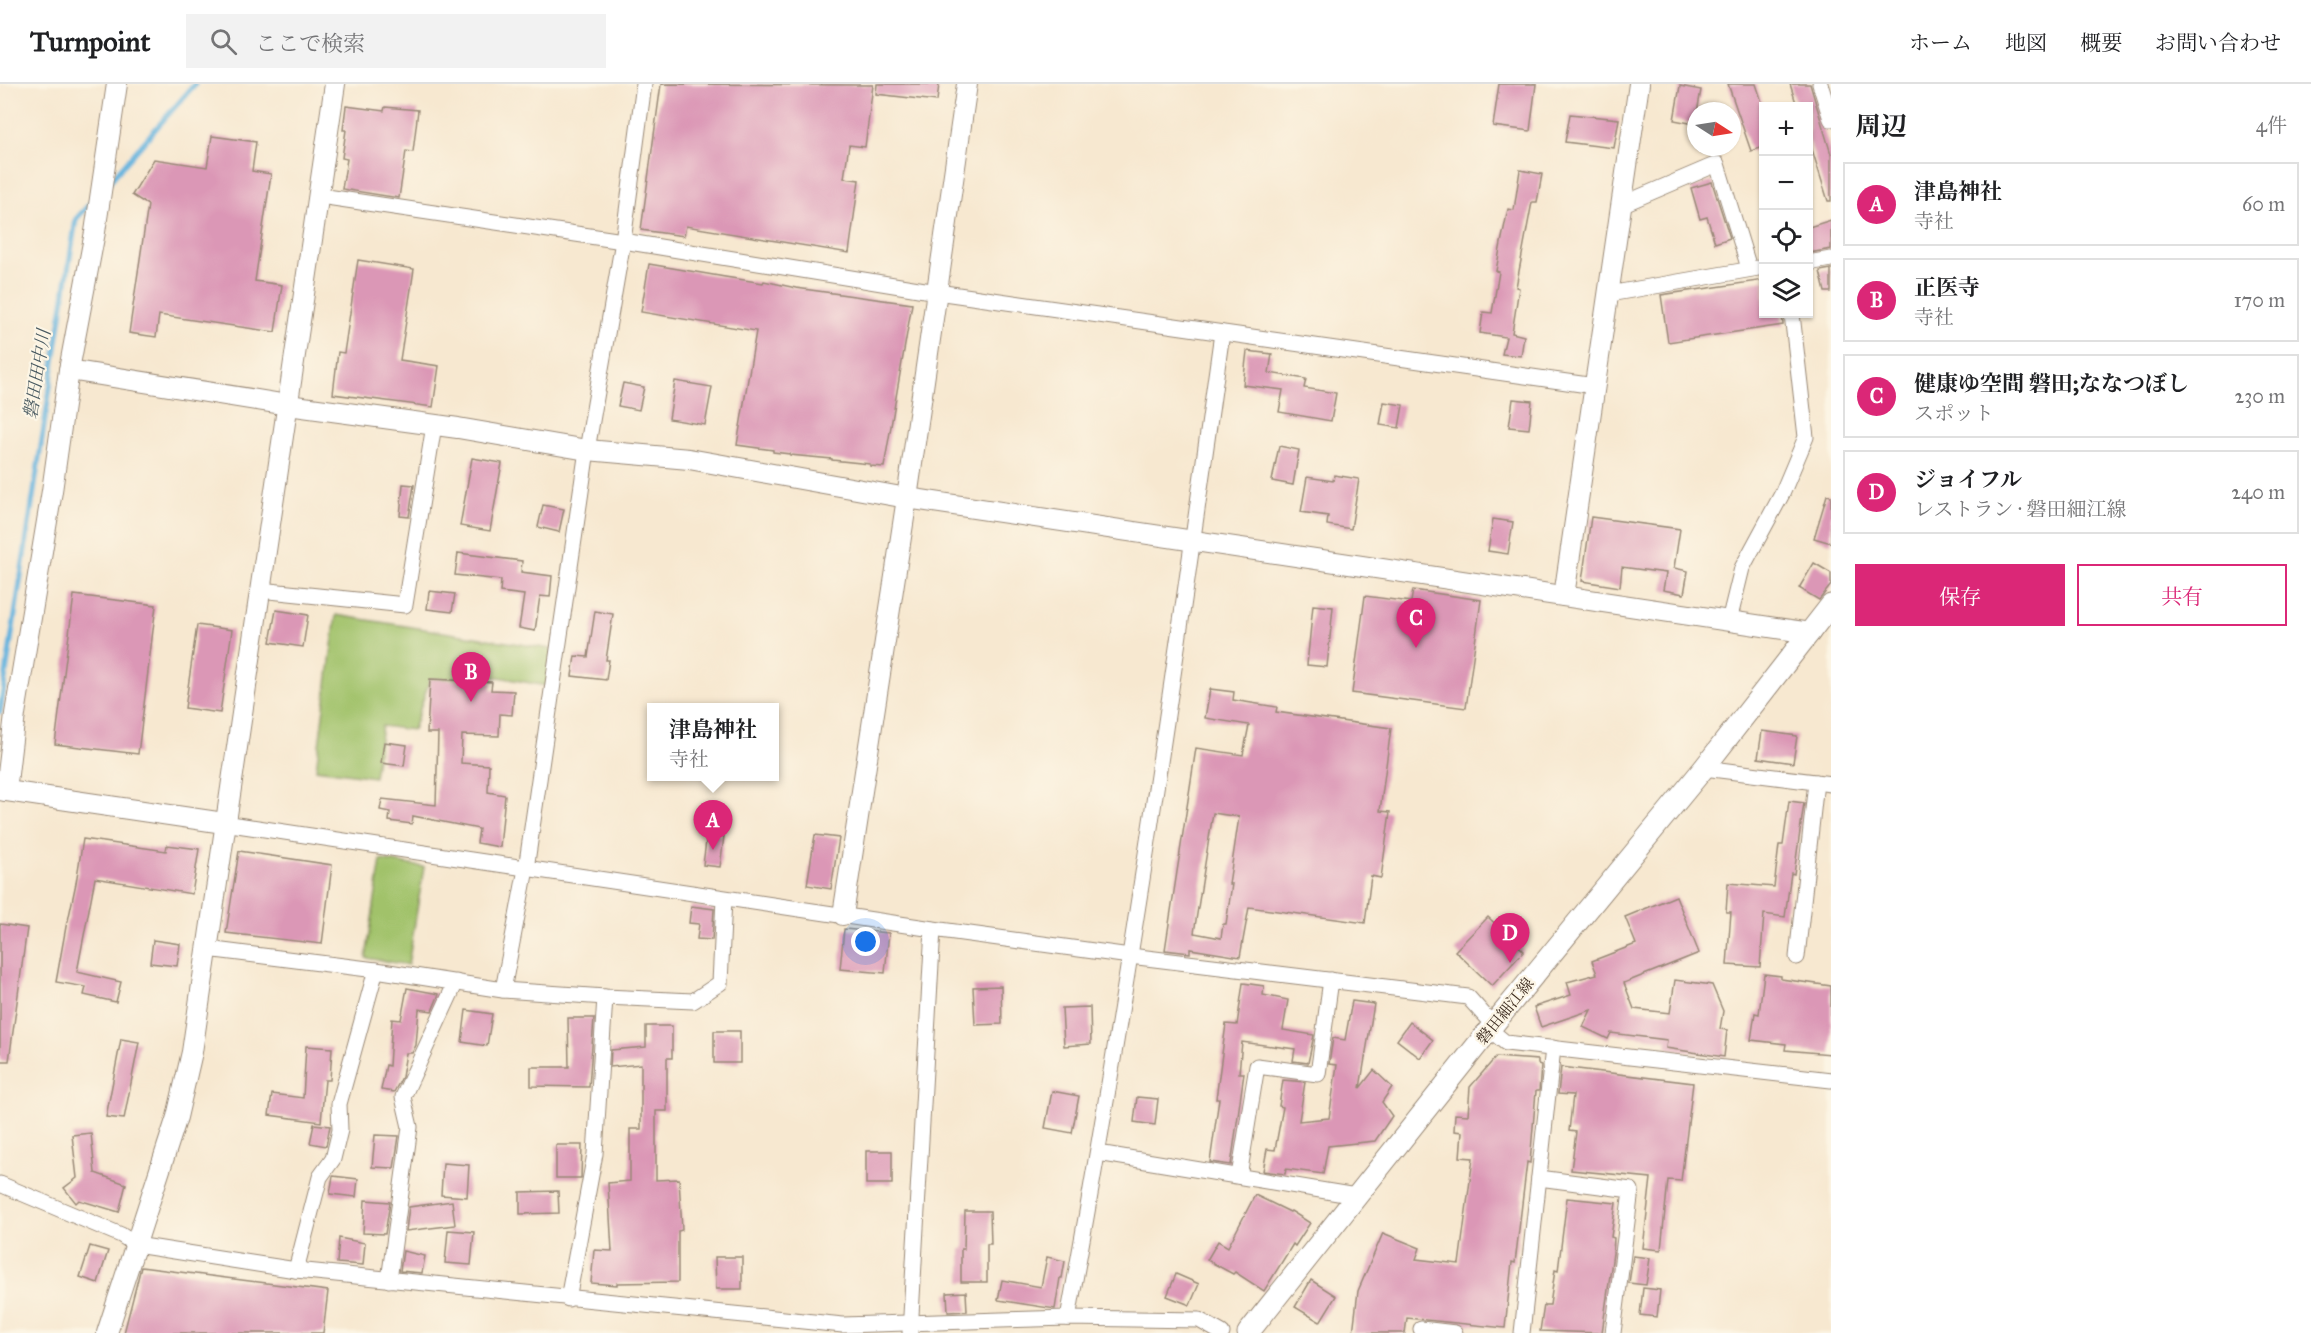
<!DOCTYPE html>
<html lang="ja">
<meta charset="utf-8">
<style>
:root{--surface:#fff;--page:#f2f2f2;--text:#202124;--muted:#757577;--line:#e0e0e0;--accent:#db2777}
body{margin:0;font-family:"IM FELL Great Primer","Noto Serif JP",serif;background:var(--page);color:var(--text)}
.controls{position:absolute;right:18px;top:18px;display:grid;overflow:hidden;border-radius:0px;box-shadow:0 2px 4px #0004}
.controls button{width:54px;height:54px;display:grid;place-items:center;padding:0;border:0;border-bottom:2px solid var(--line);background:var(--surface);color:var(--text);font:30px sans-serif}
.compass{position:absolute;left:1687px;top:18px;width:54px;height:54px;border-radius:50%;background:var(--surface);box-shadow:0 2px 4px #0004;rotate:102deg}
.you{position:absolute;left:866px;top:858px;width:21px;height:21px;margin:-15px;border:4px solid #fff;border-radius:50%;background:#1a73e8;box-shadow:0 0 0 9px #1a73e833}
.badge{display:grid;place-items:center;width:39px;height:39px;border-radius:50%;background:var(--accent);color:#fff;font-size:20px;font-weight:700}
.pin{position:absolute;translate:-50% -50px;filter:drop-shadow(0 2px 3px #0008)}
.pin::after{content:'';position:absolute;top:32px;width:21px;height:18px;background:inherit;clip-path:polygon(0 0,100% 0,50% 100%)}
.popup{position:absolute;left:647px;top:619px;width:132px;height:78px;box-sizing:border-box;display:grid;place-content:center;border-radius:0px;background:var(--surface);filter:drop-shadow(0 2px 4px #0005);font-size:20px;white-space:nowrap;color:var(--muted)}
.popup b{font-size:22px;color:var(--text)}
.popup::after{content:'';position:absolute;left:50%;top:100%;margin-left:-12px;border:12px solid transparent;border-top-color:var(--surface)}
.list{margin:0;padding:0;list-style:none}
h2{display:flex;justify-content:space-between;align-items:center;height:78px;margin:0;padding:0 24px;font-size:26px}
h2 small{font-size:20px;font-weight:400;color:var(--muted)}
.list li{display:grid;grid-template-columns:39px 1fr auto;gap:18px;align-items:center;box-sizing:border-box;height:84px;margin:0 12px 12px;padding:0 12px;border:2px solid var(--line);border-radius:0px}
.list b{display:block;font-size:22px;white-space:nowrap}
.list p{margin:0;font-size:20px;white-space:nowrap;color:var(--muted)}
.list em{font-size:20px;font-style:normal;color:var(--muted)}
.actions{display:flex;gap:12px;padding:18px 24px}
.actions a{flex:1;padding:14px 0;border:2px solid var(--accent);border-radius:0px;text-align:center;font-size:21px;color:var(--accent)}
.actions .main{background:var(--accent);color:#fff}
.icon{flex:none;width:33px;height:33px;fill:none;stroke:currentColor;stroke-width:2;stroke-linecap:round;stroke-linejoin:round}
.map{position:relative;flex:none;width:1831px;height:1249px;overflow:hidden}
header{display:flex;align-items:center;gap:36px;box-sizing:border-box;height:84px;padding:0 30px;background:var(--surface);border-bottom:2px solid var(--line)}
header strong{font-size:28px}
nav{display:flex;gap:33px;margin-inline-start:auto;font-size:21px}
.search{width:420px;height:54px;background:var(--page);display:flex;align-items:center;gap:15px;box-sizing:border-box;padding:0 21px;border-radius:0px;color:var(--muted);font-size:22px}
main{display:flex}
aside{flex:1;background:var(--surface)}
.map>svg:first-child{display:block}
.green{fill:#a1c26b;stroke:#6e7644;stroke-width:1.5}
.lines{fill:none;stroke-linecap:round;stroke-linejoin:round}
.stream{stroke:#63b3de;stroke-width:5}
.building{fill:#db97b6;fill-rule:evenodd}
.minor-casing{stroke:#998977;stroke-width:17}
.tertiary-casing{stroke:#998977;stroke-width:22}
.secondary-casing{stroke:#998977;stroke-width:23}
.minor{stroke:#fff;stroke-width:15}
.tertiary{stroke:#fff;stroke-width:20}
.secondary{stroke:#fff;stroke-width:21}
.labels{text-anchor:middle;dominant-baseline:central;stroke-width:4.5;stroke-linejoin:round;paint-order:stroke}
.street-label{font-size:16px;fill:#3b2a1e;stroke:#fcf5e5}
.water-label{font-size:18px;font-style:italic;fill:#495a61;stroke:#fcf5e5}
</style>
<header>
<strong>Turnpoint</strong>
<div class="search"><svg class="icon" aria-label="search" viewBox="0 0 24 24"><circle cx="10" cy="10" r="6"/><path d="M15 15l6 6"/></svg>ここで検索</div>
<nav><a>ホーム</a><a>地図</a><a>概要</a><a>お問い合わせ</a></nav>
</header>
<main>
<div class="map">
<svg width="1831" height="1249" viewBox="0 0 1831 1249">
<rect width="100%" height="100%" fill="#fcf5e5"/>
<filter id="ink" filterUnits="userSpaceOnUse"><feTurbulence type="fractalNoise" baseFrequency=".0167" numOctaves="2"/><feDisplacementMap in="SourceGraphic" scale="12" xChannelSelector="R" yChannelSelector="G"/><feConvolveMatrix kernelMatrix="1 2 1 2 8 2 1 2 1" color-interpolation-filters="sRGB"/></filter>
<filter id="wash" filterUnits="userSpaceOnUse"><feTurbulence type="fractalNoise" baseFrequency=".008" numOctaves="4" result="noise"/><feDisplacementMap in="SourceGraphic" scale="24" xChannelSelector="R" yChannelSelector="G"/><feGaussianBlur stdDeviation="1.35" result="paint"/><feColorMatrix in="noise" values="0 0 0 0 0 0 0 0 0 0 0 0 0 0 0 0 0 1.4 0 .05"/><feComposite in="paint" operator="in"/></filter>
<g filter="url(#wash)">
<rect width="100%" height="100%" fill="#f7e8d0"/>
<g class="green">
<polygon points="336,531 557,566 552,603 499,593 430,595 413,646 382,642 374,693 316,685"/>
<polygon points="381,776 424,783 408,881 366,874"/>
</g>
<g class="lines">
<g class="stream">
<polyline points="109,98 195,0"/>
<polyline points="0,628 76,135 93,116"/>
</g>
</g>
<g id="blocks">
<g class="building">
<polygon points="661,0 873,1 865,63 849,61 844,94 859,96 849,169 686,142 684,152 641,146"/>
<polygon points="877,0 939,0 937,17 876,10"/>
<polygon points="1499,0 1536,0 1530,47 1493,42"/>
<polygon points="1728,0 1756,0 1764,24 1764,63 1751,67"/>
<polygon points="1790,0 1810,0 1831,70 1831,117 1828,117 1809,56 1809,22 1797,22"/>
<polygon points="1680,2 1701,6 1695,40 1674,36"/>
<polygon points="346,22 384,27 385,23 418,26 413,68 406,67 399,114 342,105 347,75 342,74 346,46 343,46"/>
<polygon points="1570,30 1619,35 1614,64 1565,58"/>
<polygon points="212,52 256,58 252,87 271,90 255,197 282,201 275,248 159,231 156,253 129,249 148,121 132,111 154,75 207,83"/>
<polygon points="1520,86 1542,90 1537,118 1532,118 1516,203 1519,204 1512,249 1524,252 1521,272 1502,270 1506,253 1480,249 1483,228 1492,229 1499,188 1496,187 1501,159 1508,125 1514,126"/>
<polygon points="1712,98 1730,154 1715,159 1707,133 1700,135 1691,104"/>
<polygon points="1831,136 1831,165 1809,169 1809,143"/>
<polygon points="358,176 414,185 400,276 439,282 433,323 333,310 338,268 344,269"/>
<polygon points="649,180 725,193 763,199 764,197 796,204 912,220 884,383 870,382 870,380 832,376 832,375 790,371 790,370 773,368 773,366 737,361 756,247 641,228"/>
<polygon points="1831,185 1831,208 1825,208 1820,187"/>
<polygon points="1764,196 1764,230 1782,230 1783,241 1668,258 1661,211"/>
<polygon points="1247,267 1272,270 1269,289 1306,295 1304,304 1336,309 1331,337 1279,328 1283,306 1243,301"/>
<polygon points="675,297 712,303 705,341 669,335"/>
<polygon points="623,299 644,303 639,326 618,322"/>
<polygon points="1513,315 1532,317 1529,345 1509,343"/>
<polygon points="1384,318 1403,321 1399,344 1380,341"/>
<polygon points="1279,362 1299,366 1293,401 1272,397"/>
<polygon points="472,374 502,379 490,447 460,442"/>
<polygon points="1334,391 1359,395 1351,445 1327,441 1328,432 1301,428 1307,393 1333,397"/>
<polygon points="403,400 414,401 409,433 400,432"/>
<polygon points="1827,411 1831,412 1831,459 1814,454"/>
<polygon points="543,421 564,425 559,448 538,443"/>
<polygon points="1591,433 1680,445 1674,484 1688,487 1684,510 1663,506 1666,489 1622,483 1620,503 1582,497"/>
<polygon points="1493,435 1513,438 1508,470 1488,467"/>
<polygon points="458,469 522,477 521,488 552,492 550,513 540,512 535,547 519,544 524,511 500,508 501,496 455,491"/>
<polygon points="1814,479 1831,489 1831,501 1819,516 1799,504"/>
<polygon points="1413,506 1481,516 1466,624 1352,609 1365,512 1411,518"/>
<polygon points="429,507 455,510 452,528 427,525"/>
<polygon points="74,511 156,521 138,670 55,660"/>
<polygon points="1313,521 1333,523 1327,583 1307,581"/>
<polygon points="276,526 308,531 303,563 270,558"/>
<polygon points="595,527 613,530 606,576 609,576 606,596 572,592 575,572 588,573"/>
<polygon points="197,541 232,546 220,629 185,624"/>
<polygon points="430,595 492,598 491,606 514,607 512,631 500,630 499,652 462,651 461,679 489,681 488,708 505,711 500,763 477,759 479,745 413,732 412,740 389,737 390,728 380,726 382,715 436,721 438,649 427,649"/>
<path d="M 1210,605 L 1234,608 L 1233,616 L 1277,623 L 1276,628 L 1391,644 L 1380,727 L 1390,728 L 1381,794 L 1371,792 L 1365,839 L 1249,823 L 1240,873 L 1190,865 L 1190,869 L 1165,866 L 1196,664 L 1243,671 L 1249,641 L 1205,634 ZM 1213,729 L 1239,733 L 1229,800 L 1232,800 L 1226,840 L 1223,840 L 1221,854 L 1194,849 Z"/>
<polygon points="1762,647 1797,652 1793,679 1758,674"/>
<polygon points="384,658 407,661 404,682 381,679"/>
<polygon points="1789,717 1804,719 1794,790 1791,789 1785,833 1764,830 1760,883 1727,881 1731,828 1726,828 1728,799 1774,803 1779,761 1783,761"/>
<polygon points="707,749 724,752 720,783 703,781"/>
<polygon points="815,751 839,754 831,805 807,801"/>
<polygon points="83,755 166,767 167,761 199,765 192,810 95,794 77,888 121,898 116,918 84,911 86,903 56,898 67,837 68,837 76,799"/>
<polygon points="239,767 332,781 322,860 226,849"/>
<polygon points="1676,812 1699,869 1624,899 1634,925 1670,929 1675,896 1712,901 1723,927 1720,945 1727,946 1724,973 1666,964 1667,956 1611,949 1608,955 1583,943 1591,926 1541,943 1534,923 1571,911 1567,898 1597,890 1592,877 1636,860 1625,833"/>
<polygon points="691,822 714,825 712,856 697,855 699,840 689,839"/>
<polygon points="1488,833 1524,867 1492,902 1455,867"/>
<polygon points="0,840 27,844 9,977 0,977"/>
<polygon points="844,845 889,849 885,889 840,885"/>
<polygon points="153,856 180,860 177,882 150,879"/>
<polygon points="1764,890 1781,892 1781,895 1831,902 1831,970 1785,966 1786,960 1751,956 1755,929 1759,930"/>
<polygon points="1243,899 1264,902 1263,911 1288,916 1283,946 1314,951 1308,979 1293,977 1295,965 1242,958 1239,989 1244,989 1231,1081 1210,1078 1219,1015 1216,1015 1226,940 1237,941"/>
<polygon points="1001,902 1002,940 975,941 973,903"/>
<polygon points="407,904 439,910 432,927 419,925 416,961 412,969 406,969 402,993 394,1008 381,1006 386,981 389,982 392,935 401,936"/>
<polygon points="1352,917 1374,920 1360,1004 1374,986 1392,1003 1382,1018 1392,1032 1375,1057 1328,1062 1323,1090 1286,1085 1285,1090 1263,1087 1267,1065 1275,1066 1283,1023 1279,1022 1283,996 1305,998 1299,1037 1329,1034 1337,981 1329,980 1333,954 1345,956"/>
<polygon points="1090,923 1091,960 1064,962 1062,924"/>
<polygon points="466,926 492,930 487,962 462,958"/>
<polygon points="568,934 594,934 589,1003 531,1002 531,983 569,983"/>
<polygon points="1410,938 1433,956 1420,974 1397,956"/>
<polygon points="646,942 672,942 672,974 667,974 667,1027 656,1027 656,1096 679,1095 682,1146 678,1147 678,1198 617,1199 617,1201 591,1199 594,1166 612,1167 608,1099 630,1097 630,1045 641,1045 641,980 610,983 611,966 646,963"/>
<rect x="714" y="947" width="26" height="32"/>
<polygon points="121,955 139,958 124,1035 106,1033"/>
<polygon points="306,962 332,964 330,996 325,996 321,1038 269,1031 272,1010 303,1014"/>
<polygon points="1496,973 1538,976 1538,980 1541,981 1539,1007 1536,1007 1530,1079 1527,1078 1515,1179 1512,1178 1505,1244 1407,1234 1405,1249 1353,1249 1358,1207 1383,1149 1420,1164 1416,1175 1459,1180 1473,1074 1460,1073 1462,1048 1454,1047 1455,1030 1468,1031 1470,1003"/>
<polygon points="1561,983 1693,999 1681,1097 1668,1096 1661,1166 1643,1164 1651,1094 1571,1086 1576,1048 1569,1047 1573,1011 1558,1010"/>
<polygon points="1052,1007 1079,1012 1072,1049 1045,1044"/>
<polygon points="1137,1013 1158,1015 1155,1041 1134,1038"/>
<polygon points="314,1040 330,1042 326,1062 310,1059"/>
<polygon points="91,1049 95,1089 126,1100 119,1128 79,1116 76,1119 64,1104 77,1094 72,1051"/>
<polygon points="375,1051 399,1052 394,1084 372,1083"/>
<polygon points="556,1061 582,1061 581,1094 556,1094"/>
<rect x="866" y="1067" width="26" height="33"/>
<polygon points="443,1079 469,1081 467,1113 441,1111"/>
<polygon points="333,1092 358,1095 356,1113 330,1110"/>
<polygon points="558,1107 559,1129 520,1130 520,1108"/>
<polygon points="1255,1111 1290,1128 1291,1127 1310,1139 1295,1162 1293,1160 1264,1207 1235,1188 1233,1190 1207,1176 1218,1157 1228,1163"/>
<polygon points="1567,1114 1616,1119 1611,1153 1614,1154 1613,1169 1602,1249 1540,1247 1544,1221 1550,1221 1555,1186 1558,1187"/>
<polygon points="365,1116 390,1118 385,1150 363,1149"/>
<polygon points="452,1117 455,1141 406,1147 409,1123"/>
<polygon points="965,1127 990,1127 991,1160 987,1160 987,1198 961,1198 961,1165 964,1165"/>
<polygon points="448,1146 474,1148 471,1181 445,1179"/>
<polygon points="339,1154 365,1159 363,1181 337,1179"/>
<polygon points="90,1162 108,1167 98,1199 80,1193"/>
<polygon points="403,1167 425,1172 422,1189 400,1187"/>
<polygon points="1633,1172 1650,1174 1646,1201 1629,1199"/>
<polygon points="715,1173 742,1173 742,1205 716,1205"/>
<polygon points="1047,1173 1065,1177 1062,1194 1060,1194 1055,1225 998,1216 1002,1196 1041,1203"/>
<polygon points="141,1183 328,1207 323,1249 124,1249"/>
<polygon points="1176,1190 1199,1200 1190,1221 1167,1212"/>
<polygon points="1311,1196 1336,1212 1320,1238 1295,1223"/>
<polygon points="1643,1204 1660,1206 1657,1233 1640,1231"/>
<polygon points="966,1208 967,1227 948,1228 947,1209"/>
</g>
</g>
</g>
<g filter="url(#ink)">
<use href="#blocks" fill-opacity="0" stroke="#998977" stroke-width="1.5"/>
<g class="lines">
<defs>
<g id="minor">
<polyline points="1820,0 1831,35"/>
<polyline points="320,112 623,157 937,208 1595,302"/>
<polyline points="1621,121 1717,80 1749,184"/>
<polyline points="1808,179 1831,175"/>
<polyline points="1609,210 1764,183"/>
<polyline points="260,506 405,521 434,341"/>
<polyline points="1729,537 1742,484 1782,410 1806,353 1792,230"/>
<polyline points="1704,684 1831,700"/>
<polyline points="224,739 933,845 1130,872 1468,913 1493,941"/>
<polyline points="207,865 376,886 503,906 605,913 693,917 720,899 724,815"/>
<polyline points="1797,873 1816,698"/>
<polyline points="503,906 526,785 587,366 623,157 644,0"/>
<polyline points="1489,945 1506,959 1831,996"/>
<polyline points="1098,1069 1356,1112"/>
<polyline points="1239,1092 1257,982 1318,990 1331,896"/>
<polyline points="1539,1094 1631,1106 1613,1249"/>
<polyline points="0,1100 121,1151 136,1161 296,1186 843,1241 1068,1234 1199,1236 1222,1249"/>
<polyline points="296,1186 320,1093 333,1075 340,1046 339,1020 376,886"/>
<polyline points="389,1196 410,1043 403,1013 456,898"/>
<polyline points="568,1215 595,1070 605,913"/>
<path d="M 1068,1234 C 1128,907 1176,578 1222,249"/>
<polyline points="1421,1245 1455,1249"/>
<polyline points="910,1249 933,845"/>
<polyline points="1522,1249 1553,964"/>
</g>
<g id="tertiary">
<polyline points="69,286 288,321 458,344 587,366 689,375 907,414 1810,549"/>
<polyline points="1564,512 1639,0"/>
<polyline points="0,706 224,739"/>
<polyline points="6,707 15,630 52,407 69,286 95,148 117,0"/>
<polyline points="843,831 907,414 967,0"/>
<polyline points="107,1249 177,1033 192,968 335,0"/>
</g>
<polyline id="secondary" points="1248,1249 1493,941 1704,684 1831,521"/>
</defs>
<use href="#minor" class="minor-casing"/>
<use href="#tertiary" class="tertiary-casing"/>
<use href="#secondary" class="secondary-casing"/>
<use href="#minor" class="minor"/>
<use href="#tertiary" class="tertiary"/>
<use href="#secondary" class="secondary"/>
</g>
</g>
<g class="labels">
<g class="street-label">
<text transform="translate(1505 927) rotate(-51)">磐田細江線</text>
</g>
<g class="water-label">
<text transform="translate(37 290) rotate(-81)">磐田田中川</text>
</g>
</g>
</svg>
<div class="controls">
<button>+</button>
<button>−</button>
<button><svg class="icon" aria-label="locate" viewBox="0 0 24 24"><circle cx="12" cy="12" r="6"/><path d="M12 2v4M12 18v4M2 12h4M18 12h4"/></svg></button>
<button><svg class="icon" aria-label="layers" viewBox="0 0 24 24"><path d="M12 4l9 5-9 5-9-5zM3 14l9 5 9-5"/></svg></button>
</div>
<svg class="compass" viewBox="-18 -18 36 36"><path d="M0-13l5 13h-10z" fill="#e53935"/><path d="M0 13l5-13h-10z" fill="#757577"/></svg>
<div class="you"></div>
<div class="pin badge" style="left:713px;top:766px">A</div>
<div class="popup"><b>津島神社</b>寺社</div>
<div class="pin badge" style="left:471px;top:618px">B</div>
<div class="pin badge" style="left:1416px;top:564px">C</div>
<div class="pin badge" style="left:1510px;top:879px">D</div>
</div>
<aside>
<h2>周辺<small>4件</small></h2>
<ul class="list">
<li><span class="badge">A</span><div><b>津島神社</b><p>寺社</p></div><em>60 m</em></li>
<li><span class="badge">B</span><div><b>正医寺</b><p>寺社</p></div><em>170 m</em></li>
<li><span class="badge">C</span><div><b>健康ゆ空間 磐田;ななつぼし</b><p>スポット</p></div><em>230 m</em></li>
<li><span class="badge">D</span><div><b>ジョイフル</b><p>レストラン · 磐田細江線</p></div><em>240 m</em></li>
</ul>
<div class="actions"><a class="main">保存</a><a>共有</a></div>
</aside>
</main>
